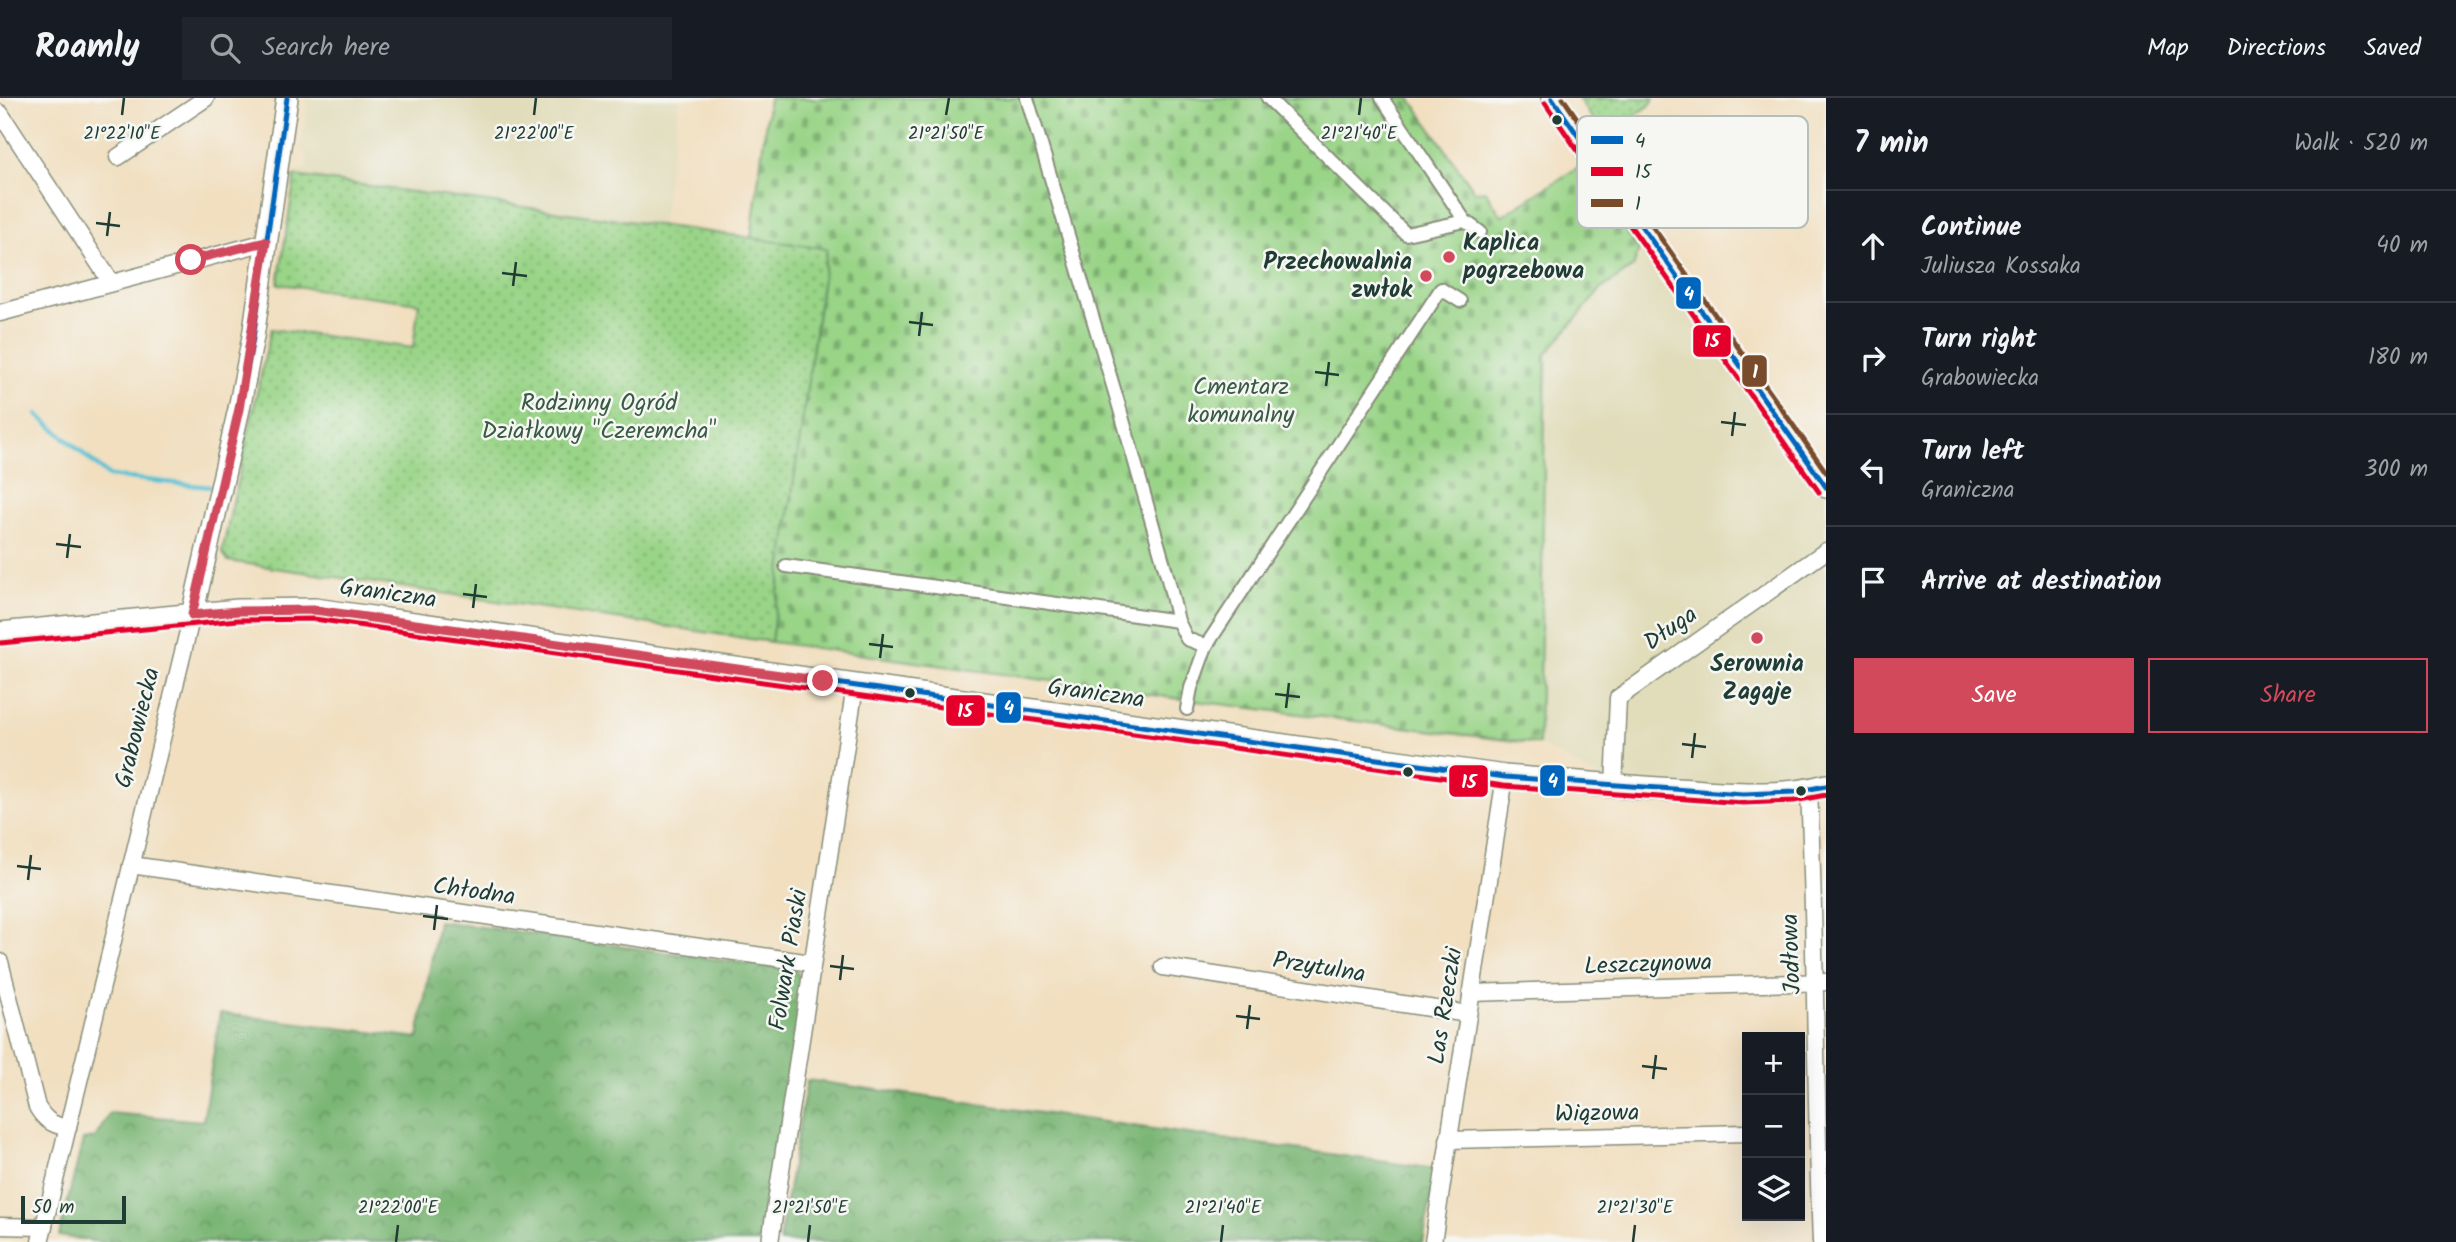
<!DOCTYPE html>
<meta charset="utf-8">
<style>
:root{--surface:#171b24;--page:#20242c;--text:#f1f3f6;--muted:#9ea1a6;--line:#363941;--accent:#d1495b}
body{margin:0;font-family:Kalam,sans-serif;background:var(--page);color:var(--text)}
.controls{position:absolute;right:21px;bottom:21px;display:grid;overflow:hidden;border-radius:0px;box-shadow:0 7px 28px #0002}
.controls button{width:63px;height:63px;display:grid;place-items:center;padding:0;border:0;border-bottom:2px solid var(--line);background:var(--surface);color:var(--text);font:35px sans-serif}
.scale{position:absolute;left:21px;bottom:18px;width:105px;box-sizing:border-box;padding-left:7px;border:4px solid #1f3d34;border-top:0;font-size:19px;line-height:24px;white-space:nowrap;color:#1f3d34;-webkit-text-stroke:5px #f6f6f2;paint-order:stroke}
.stop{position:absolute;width:21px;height:21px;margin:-16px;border:5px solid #d1495b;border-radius:50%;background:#fff}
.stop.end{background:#d1495b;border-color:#fff;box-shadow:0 2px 7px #0008}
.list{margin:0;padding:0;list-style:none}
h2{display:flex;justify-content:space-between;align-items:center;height:91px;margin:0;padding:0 28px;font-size:30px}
h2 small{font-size:23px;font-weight:400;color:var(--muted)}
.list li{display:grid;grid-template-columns:46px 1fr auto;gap:21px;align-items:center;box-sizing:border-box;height:112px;padding:0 28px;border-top:2px solid var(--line)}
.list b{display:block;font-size:26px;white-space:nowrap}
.list p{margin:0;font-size:23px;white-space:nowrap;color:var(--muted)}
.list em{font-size:23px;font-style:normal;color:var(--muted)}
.actions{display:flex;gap:14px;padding:21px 28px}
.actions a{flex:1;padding:16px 0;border:2px solid var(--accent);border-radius:0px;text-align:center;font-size:24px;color:var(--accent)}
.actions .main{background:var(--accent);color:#fff}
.icon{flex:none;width:38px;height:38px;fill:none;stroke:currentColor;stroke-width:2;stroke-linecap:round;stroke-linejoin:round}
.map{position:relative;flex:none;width:1826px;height:1144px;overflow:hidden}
header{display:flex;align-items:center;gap:42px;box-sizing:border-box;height:98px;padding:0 35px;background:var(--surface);border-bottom:2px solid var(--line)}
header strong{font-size:33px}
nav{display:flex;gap:38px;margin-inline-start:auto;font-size:24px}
.search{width:490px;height:63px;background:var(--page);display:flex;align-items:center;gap:18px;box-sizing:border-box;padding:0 24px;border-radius:0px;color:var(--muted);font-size:26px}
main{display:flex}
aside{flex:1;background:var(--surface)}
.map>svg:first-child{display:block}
.built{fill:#e1dcba}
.grass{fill:url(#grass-dots);stroke:#5c885e;stroke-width:2}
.forest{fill:url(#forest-crowns);stroke:#4c7a54;stroke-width:2}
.cemetery{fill:url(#cemetery-stones);stroke:#5c885e;stroke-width:2}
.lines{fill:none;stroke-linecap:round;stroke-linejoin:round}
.stream{stroke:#58c1d4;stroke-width:4.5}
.pedestrian-casing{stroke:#888e7a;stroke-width:16}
.minor-casing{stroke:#888e7a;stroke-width:19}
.tertiary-casing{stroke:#888e7a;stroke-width:24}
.secondary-casing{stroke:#888e7a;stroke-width:26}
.pedestrian{stroke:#fff;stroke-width:12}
.minor{stroke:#fff;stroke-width:16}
.tertiary{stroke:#fff;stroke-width:21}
.secondary{stroke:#fff;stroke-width:23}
.bus-1-casing{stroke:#f6f6f2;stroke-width:10}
.bus-2-casing{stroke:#f6f6f2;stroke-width:10}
.bus-3-casing{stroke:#f6f6f2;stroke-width:10}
.bus-1{stroke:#0065bd;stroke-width:5}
.bus-2{stroke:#e4002b;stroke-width:5}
.bus-3{stroke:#7a4b2a;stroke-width:5}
.route{stroke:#d1495b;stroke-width:9}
.ticks{fill:none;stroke:#1f3d34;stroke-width:2.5}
.bus-dot{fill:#1f3d34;stroke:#f6f6f2;stroke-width:2.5}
.poi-dot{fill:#d1495b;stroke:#f6f6f2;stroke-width:2.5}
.labels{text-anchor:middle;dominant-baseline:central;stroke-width:5;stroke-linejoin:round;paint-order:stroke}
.poi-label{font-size:24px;font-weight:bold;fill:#1f3d34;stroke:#f6f6f2;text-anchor:start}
.park-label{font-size:24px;fill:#375b45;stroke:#f6f6f2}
.street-label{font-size:24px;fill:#1f3d34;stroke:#f6f6f2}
.key{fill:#f6f6f2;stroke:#b6beb9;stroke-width:2}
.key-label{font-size:19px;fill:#1f3d34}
.ticks-label{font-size:18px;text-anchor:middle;fill:#1f3d34;stroke:#f6f6f2;stroke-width:5;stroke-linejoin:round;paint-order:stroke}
.line-badge{stroke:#f6f6f2;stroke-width:2.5}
.badge-label{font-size:19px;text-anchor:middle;font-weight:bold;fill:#fff}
</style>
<header>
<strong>Roamly</strong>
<div class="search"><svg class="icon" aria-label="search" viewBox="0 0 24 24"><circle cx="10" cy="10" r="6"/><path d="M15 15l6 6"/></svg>Search here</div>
<nav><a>Map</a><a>Directions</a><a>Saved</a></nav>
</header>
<main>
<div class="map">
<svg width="1826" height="1144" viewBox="0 0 1826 1144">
<defs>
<pattern id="grass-dots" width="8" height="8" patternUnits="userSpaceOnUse" patternTransform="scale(1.75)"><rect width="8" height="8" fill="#99d487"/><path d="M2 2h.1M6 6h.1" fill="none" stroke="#7cad6f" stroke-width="1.8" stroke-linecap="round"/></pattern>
<pattern id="forest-crowns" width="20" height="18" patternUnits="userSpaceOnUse" patternTransform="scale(1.75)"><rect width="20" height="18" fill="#7ab674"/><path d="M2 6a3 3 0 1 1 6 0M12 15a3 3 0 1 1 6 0" fill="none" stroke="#639560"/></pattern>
<pattern id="cemetery-stones" width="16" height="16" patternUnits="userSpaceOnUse" patternTransform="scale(1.75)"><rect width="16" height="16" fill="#99d487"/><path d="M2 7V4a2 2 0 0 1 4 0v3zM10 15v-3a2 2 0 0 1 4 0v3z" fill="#7cad6f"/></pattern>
</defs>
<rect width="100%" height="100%" fill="#f6f6f2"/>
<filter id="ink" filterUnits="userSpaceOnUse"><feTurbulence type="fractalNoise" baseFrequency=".0143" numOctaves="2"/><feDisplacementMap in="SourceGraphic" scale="14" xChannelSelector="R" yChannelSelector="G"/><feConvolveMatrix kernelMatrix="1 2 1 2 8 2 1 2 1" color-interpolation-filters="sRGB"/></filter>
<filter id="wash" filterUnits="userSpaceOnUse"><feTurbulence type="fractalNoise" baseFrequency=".00686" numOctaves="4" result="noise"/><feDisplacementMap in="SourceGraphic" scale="28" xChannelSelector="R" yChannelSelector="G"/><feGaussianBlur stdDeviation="1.57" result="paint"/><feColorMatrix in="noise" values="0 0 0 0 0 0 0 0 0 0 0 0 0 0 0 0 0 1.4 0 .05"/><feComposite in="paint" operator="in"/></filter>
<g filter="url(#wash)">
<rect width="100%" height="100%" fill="#f1dfc0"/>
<g class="built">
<polygon points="308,0 680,0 661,128 297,78 298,72 306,71 307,57 301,52"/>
<polygon points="1650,143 1826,389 1826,688 1614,689 1539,646 1546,256 1601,191 1633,169"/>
</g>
<g class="grass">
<polygon points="1578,0 1653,0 1654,1 1649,8 1598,42 1594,38 1598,33 1593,26 1594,23"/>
<polygon points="295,78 827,150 771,544 228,463 222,454 271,231 413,250 419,205 278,186"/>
</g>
<g class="forest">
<polygon points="438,823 794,872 805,883 763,1144 100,1144 59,1138 83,1042 95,1040 110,1015 203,1023 220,915 418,940"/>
<polygon points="807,982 1436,1071 1423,1144 779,1144"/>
</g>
<polygon class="cemetery" points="769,0 1410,0 1475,94 1485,93 1502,118 1580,68 1639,152 1633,169 1601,191 1546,256 1539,646 1188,602 771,544 827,151 751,140"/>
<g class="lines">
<polyline class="stream" points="37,316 109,378 210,389"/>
</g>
</g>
<g filter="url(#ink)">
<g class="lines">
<defs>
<g id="pedestrian">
<polyline points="1027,0 1119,308 1168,481 1178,523 1187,541 1206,548 1191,590 1187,611"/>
<polyline points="1268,0 1406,136 1465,123"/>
<polyline points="1382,0 1465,123 1480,134"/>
<polyline points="786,468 1178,523"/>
<polyline points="1206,548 1441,191 1460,203"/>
</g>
<g id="minor">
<polyline points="0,15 111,184"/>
<polyline points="118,59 206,0"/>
<polyline points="0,215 266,144"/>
<polyline points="1614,689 1618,600 1826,453"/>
<path d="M 1809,693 C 1816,843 1815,994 1821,1144"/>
<polyline points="131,767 811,865"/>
<path d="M 0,864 L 37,1009 C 45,1022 52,1027 68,1030"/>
<polyline points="1163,869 1468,916"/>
<polyline points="1471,895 1826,884"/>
<polyline points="1448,1042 1747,1035"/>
<polyline points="0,1128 44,1129"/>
<polyline points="40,1144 192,517"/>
<polyline points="770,1144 855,588"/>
<polyline points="1433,1144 1505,679"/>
</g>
<g id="tertiary">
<polyline points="1552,0 1650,143 1730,251 1826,389"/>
<polyline points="192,517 239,311 253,239 287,0"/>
</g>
<path id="secondary" d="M 0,536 L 238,513 L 315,512 L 1505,679 C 1568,684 1630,690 1693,693 C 1736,696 1784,700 1826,688"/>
</defs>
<use href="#pedestrian" class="pedestrian-casing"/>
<use href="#minor" class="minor-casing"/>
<use href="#tertiary" class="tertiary-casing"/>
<use href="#secondary" class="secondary-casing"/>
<use href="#pedestrian" class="pedestrian"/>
<use href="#minor" class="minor"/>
<use href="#tertiary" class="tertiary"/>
<use href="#secondary" class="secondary"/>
<defs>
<g id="bus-1">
<path d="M 1552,0 C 1642,131 1735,259 1826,389"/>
<polyline points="192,517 238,513 315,512 1505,679 1743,696 1794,694 1826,688"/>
<polyline points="192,517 239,311 253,239 287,0"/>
</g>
<g id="bus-2">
<path d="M 1545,5 C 1634,136 1728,264 1819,394"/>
<polyline points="1,545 238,522 314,521 1504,688 1743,705 1794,703 1826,697"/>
</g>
<path id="bus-3" d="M 1563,0 C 1649,126 1739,249 1826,374"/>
</defs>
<use href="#bus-1" class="bus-1-casing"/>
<use href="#bus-2" class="bus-2-casing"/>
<use href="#bus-3" class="bus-3-casing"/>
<use href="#bus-1" class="bus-1"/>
<use href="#bus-2" class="bus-2"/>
<use href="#bus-3" class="bus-3"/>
</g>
</g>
<g class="lines" filter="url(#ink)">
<polyline class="route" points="191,162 266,144 239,311 192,517 238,513 315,512 823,583"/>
</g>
<path class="ticks" d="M 122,17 L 124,0M 534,17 L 536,0M 946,17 L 949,0M 1359,17 L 1361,0M 96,125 L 120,128M 107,138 L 110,114M 502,175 L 527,178M 513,188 L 516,164M 909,224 L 933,227M 919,238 L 922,214M 1315,274 L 1339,277M 1326,288 L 1329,264M 1721,324 L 1746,327M 1732,338 L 1735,314M 56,446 L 81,449M 67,460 L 70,436M 463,496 L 487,499M 473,510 L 476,486M 869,546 L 893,549M 880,560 L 883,536M 1275,596 L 1300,599M 1286,610 L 1289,585M 1682,646 L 1706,649M 1692,660 L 1695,635M 17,768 L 41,771M 28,782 L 31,757M 423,818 L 448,821M 434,832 L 437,807M 830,868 L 854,871M 840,882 L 843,857M 1236,918 L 1260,921M 1247,931 L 1250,907M 1642,968 L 1667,971M 1653,981 L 1656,957M 396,1144 L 398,1127M 808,1144 L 810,1127M 1221,1144 L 1223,1127M 1633,1144 L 1635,1127"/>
<g class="bus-dot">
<circle cx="1557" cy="22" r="6"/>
<circle cx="910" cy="595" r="6"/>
<circle cx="1408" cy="674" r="6"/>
<circle cx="1801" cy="693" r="6"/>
</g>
<g class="poi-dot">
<circle cx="1449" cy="159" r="7"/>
<circle cx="1426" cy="178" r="7"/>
<circle cx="1757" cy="540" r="7"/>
</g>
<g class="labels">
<g class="poi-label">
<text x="1463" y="145">Kaplica<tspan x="1463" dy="28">pogrzebowa</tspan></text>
<text x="1412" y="164" text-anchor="end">Przechowalnia<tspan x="1412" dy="28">zwłok</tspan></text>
<text x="1757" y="566" text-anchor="middle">Serownia<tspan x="1757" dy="28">Zagaje</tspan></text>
</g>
<g class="park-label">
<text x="1241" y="289">Cmentarz<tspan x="1241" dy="28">komunalny</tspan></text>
<text x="599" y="305">Rodzinny Ogród<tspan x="599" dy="28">Działkowy "Czeremcha"</tspan></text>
</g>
<g class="street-label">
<text transform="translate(388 496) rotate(8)">Graniczna</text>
<text transform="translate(1671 531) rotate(-35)">Długa</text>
<text transform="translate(1096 596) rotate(8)">Graniczna</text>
<text transform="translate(138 630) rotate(-76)">Grabowiecka</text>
<text transform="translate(474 794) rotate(8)">Chłodna</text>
<text transform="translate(1792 856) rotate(-92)">Jodłowa</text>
<text transform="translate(789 862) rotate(-81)">Folwark Piaski</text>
<text transform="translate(1648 867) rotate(-2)">Leszczynowa</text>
<text transform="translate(1319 870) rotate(9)">Przytulna</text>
<text transform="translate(1446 908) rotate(-81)">Las Rzeczki</text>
<text transform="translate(1597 1016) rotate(-1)">Wiązowa</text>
</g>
</g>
<rect x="1577" y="18" width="231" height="112" rx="10" class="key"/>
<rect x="1591" y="38" width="32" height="8" fill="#0065bd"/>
<rect x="1591" y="69" width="32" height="9" fill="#e4002b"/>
<rect x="1591" y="101" width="32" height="8" fill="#7a4b2a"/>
<g class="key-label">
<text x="1635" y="49">4</text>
<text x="1635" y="80">15</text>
<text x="1635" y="112">1</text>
</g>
<g class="ticks-label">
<text x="122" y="41">21°22'10"E</text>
<text x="534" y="41">21°22'00"E</text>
<text x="946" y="41">21°21'50"E</text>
<text x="1359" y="41">21°21'40"E</text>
<text x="398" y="1115">21°22'00"E</text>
<text x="810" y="1115">21°21'50"E</text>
<text x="1223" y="1115">21°21'40"E</text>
<text x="1635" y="1115">21°21'30"E</text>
</g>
<g class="line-badge">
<rect x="1675" y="178" width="27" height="34" rx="7" fill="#0065bd"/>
<rect x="1692" y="226" width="40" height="34" rx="7" fill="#e4002b"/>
<rect x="1741" y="256" width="27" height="34" rx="7" fill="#7a4b2a"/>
<rect x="995" y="593" width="27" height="33" rx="7" fill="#0065bd"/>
<rect x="945" y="596" width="41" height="33" rx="7" fill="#e4002b"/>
<rect x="1539" y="666" width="27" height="33" rx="7" fill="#0065bd"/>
<rect x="1448" y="666" width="41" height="34" rx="7" fill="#e4002b"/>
</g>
<g class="badge-label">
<text x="1689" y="202">4</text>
<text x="1712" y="249">15</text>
<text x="1755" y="280">1</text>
<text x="1009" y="616">4</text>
<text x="965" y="619">15</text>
<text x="1553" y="689">4</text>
<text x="1469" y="690">15</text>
</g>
</svg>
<div class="controls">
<button>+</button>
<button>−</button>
<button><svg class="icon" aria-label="layers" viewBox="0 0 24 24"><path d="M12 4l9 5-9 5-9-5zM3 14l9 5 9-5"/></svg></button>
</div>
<div class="scale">50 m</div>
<div class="stop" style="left:191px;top:162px"></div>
<div class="stop end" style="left:823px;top:583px"></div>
</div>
<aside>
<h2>7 min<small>Walk · 520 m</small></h2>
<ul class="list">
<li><svg class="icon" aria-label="ahead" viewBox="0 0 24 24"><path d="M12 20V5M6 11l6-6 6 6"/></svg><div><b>Continue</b><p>Juliusza Kossaka</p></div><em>40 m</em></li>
<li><svg class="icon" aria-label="right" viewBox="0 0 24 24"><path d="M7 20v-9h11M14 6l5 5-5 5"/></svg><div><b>Turn right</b><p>Grabowiecka</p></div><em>180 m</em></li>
<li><svg class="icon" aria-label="left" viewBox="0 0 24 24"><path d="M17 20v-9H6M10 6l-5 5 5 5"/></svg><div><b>Turn left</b><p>Graniczna</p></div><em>300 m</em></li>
<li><svg class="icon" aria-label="arrive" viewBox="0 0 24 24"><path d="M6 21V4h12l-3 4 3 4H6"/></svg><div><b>Arrive at destination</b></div></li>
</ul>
<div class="actions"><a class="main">Save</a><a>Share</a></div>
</aside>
</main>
